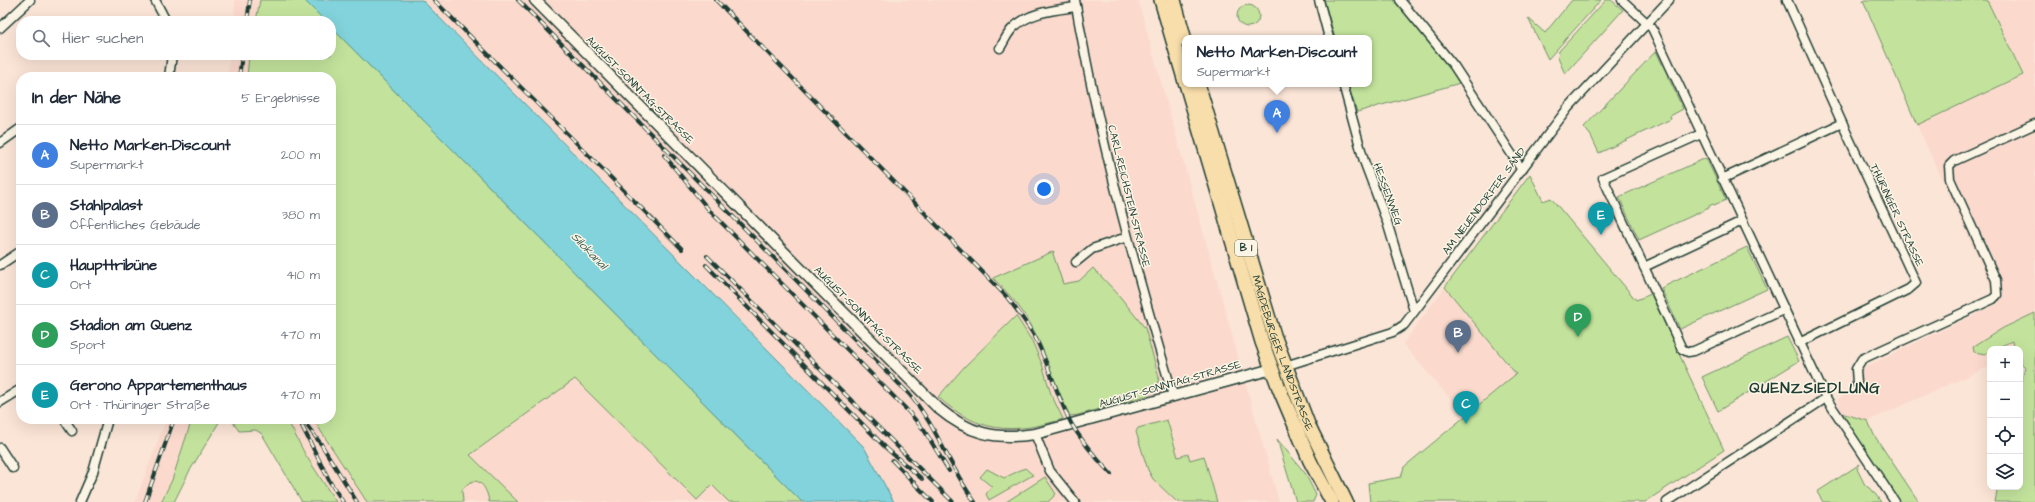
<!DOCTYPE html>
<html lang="de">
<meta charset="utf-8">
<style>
:root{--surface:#fff;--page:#f2f2f3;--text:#1f2937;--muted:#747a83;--line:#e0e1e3;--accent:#b45309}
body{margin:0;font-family:"Architects Daughter",sans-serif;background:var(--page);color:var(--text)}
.controls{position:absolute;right:12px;bottom:12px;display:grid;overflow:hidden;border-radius:8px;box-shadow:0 4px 16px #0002}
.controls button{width:36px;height:36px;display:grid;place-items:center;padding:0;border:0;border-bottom:1px solid var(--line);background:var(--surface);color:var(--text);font:20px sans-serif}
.you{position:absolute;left:1044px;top:189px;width:14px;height:14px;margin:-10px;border:3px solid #fff;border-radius:50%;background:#1a73e8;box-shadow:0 0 0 6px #1a73e833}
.badge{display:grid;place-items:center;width:26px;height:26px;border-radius:50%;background:var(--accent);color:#fff;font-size:13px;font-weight:700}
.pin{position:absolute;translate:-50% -33px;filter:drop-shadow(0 1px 2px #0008)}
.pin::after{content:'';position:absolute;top:21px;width:14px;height:12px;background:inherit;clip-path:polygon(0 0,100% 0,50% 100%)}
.popup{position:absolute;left:1182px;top:35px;width:190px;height:52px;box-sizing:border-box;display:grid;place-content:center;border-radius:8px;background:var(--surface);filter:drop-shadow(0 1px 3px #0005);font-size:13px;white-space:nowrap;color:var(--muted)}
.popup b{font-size:15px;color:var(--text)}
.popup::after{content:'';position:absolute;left:50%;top:100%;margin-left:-8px;border:8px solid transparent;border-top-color:var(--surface)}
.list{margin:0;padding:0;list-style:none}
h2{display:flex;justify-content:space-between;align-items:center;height:52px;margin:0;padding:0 16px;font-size:17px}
h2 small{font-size:13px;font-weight:400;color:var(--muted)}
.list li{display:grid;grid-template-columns:26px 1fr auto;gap:12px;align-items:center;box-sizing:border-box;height:60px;padding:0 16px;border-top:1px solid var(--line)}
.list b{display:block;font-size:15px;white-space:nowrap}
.list p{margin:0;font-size:13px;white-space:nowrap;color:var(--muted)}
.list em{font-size:13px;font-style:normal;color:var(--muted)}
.icon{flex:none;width:22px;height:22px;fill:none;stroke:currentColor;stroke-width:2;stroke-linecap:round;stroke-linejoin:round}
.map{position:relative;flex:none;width:2035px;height:502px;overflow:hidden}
.search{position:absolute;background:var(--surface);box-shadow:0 4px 16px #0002;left:16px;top:16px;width:320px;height:44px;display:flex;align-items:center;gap:10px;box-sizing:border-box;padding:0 14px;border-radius:16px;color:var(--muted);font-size:15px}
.panel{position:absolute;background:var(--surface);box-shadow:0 4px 16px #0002;left:16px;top:72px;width:320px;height:352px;border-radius:16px}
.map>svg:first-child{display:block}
.built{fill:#fbdacd}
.green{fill:#c3e39c;stroke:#719068}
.water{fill:#82d3db;stroke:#5a9798}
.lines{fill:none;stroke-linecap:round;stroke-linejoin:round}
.minor-casing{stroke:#1f3d34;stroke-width:11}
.tertiary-casing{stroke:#1f3d34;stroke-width:13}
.primary-casing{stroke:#1f3d34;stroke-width:16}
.minor{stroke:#fcf5e5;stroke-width:8}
.tertiary{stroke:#fcf5e5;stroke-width:10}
.primary{stroke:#f8deab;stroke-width:13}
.rail-casing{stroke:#1f3d34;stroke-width:4}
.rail{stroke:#fcf5e5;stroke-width:2.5;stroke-dasharray:8;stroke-linecap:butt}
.labels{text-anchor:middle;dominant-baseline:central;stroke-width:3;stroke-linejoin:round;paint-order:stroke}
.shield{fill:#fcf5e5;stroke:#617469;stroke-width:1}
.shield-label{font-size:10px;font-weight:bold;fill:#1f3d34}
.street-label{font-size:11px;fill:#1f3d34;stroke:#fcf5e5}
.water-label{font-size:12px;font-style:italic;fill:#335b55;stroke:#fcf5e5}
.district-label{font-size:15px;font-weight:bold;letter-spacing:1px;fill:#1f3d34;stroke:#fcf5e5}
</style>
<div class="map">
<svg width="2035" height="502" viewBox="0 0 2035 502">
<rect width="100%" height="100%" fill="#fbe5d7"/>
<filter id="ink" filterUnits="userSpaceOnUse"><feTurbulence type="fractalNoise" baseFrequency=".025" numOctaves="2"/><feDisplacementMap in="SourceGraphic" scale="8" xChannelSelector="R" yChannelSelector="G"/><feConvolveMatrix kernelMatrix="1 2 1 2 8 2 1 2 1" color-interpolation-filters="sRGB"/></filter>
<g filter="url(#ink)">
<g class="built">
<polygon points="235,0 260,0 256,21 234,21"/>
<polygon points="422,0 1138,0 1279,502 894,502 864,447"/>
<polygon points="1987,0 2035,0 2035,313 2003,328 1985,354 1990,351 1990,366 1868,421 1841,413 1837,400 1862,382 1861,369 1999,303 1917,125 2023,75"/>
<polygon points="230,55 249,55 247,77 227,77"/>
<polygon points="1445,287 1516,374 1465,416 1403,344"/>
<polygon points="2013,341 2013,349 1995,349"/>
<polygon points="593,366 729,502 451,502 461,462"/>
<polygon points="166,419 192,419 172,480 161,502 135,502"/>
<polygon points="287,419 313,419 367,502 336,502 305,454"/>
</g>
<g class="green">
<polygon points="260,0 304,0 325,21 256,21"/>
<polygon points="1324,0 1397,0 1452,68 1460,83 1357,112 1348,84 1369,84 1369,38 1335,38"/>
<polygon points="1572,0 1601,0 1548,59 1528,18 1545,33"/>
<polygon points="1606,0 1611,0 1623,10 1565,74 1558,58 1559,51"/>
<polygon points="1863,0 1987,0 2023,75 1917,125"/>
<circle cx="1248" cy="16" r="11"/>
<path d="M 331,27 L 802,502 L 729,502 L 712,485 L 697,500 L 575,379 L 470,455 L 518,502 L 489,502 C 487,486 476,471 462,490 L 463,502 L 367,502 L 313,419 L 331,419 L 331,77 L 247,77 L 249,55 L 331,55 Z"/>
<polygon points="1656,51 1683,109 1670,116 1671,119 1599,153 1591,136 1584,127"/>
<polygon points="1706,158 1726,200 1714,205 1713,204 1709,206 1709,208 1639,240 1619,197"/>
<polygon points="1530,174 1543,201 1551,198 1636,300 1651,294 1724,450 1645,502 1370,502 1368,483 1401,477 1404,467 1516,374 1445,287"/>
<polygon points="1747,247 1767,289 1680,329 1661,288"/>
<path d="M 1054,251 L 1053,254 L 1063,284 L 1079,281 L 1093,268 L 1117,293 L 1145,328 L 1159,377 L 1157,387 L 1146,396 L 1078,415 L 1070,416 C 1055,385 1046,352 1030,323 C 1020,306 1007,292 993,278 Z"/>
<polygon points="2035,313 2035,502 1995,502 1998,487 2020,487 2020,388 2025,367 2020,362 2020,349 2013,349 2012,341 1995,349 1990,349 1990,351 1985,354 1974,352 1973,347 2003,328"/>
<path d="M 1016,316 L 1032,341 L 1042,364 L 1051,394 L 1063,419 C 1012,435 978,433 938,397 L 965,366 Z"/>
<polygon points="1787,337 1799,361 1718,411 1702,377"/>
<polygon points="1841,413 1868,421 1874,435 1919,502 1900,502"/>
<polygon points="192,419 221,419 189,472 174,502 161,502 172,480"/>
<polygon points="231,419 287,419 305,454 336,502 302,502 262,434 256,430 239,431"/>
<polygon points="1167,420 1178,457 1188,454 1190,460 1204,456 1217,502 1177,502 1153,479 1148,470 1136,432 1138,428"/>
<polygon points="1277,439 1305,473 1316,495 1313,502 1296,502"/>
<polygon points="1860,464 1857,469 1865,485 1873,491 1881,502 1823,502 1817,492"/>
<polygon points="1025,468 1033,475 989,500 986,494 992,487 980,477 987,469 1004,478"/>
<polygon points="1045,477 1056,494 1048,502 1006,502"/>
</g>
<polygon class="water" points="304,0 422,0 864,447 894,502 802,502 331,27 331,21 325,21"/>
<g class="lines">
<defs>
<g id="minor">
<polyline points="155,0 166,21"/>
<path d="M 1075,0 C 1098,134 1134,265 1173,395"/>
<polyline points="1319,0 1329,38"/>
<polyline points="1400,0 1454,66 1522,170"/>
<polyline points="1622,0 1652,28 1826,398 1895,502"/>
<polyline points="1787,0 1842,123"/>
<polyline points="0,28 30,0"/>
<path d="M 1000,48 C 1004,42 1007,34 1012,29 C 1028,12 1054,10 1076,7"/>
<polyline points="169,77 172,55"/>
<polyline points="1343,84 1364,161 1387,222 1414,311"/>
<polyline points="1701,134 1603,178 1682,349 1688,352 1694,351 1783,310"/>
<polyline points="0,143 21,128"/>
<polyline points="1722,179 1842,123 1916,283 1909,289 1799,343"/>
<polyline points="1076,262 1092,249 1127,237"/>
<polyline points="0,265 21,251"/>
<polyline points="1644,267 1742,221"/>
<polyline points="1285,366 1393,332 1404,325 1568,108 1669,0"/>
<polyline points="1857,383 1856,369 1862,359 1993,299 1997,295 1996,280 1950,179 1949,166 1954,161 2035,124"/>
<polyline points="0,402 21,389"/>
<polyline points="64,419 72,431"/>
<polyline points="1035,434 1050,471 1075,502"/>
<polyline points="0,448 13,468"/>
<polyline points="80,502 93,472 108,419"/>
<polyline points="1667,502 1826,398"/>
</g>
<path id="tertiary" d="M 535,0 L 938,408 C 969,434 995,440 1035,434 L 1272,369"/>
<g id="primary">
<polyline points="1161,0 1185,82"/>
<polyline points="1174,0 1185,40"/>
<polyline points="1186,84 1262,342 1279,388 1310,461 1332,502"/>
<path id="s1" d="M 1198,84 L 1274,335 L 1308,424 L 1346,502"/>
</g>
</defs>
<use href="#minor" class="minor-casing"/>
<use href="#tertiary" class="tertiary-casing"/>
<use href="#primary" class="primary-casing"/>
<use href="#minor" class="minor"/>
<use href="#tertiary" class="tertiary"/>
<use href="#primary" class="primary"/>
<defs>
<g id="rail">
<polyline points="434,0 682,249"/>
<path d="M 518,0 L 909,394 C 938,428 949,467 975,502"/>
<path d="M 716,0 L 1006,296 C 1017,310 1028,324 1036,339 C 1049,366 1057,396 1071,423 C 1082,442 1096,458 1111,474"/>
<polyline points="247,21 250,0"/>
<polyline points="239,77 242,55"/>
<polyline points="664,155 709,210 906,409 924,430 949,471"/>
<polyline points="707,256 953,502"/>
<polyline points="706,265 887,449 922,479"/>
<polyline points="302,419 321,444 357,502"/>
<polyline points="302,426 330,482 343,502"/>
<polyline points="892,460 917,486"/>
<polyline points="913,482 933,502"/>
<polyline points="145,502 174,419"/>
</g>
</defs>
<use href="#rail" class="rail-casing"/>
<use href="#rail" class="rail"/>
</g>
</g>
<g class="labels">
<rect class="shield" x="1235" y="240" width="22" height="16" rx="3"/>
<g class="shield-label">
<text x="1246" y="248">B 1</text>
</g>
<g class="street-label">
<text transform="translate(640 90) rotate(45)">AUGUST-SONNTAG-STRASSE</text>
<text transform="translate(1388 194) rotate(70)">HESSENWEG</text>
<text transform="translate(1129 196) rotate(76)">CARL-REICHSTEIN-STRASSE</text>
<text transform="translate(1484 201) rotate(-53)">AM NEUENDORFER SAND</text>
<text transform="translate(1897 215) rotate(65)">THÜRINGER STRASSE</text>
<text transform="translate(868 320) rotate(45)">AUGUST-SONNTAG-STRASSE</text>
<text stroke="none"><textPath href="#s1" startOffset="282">MAGDEBURGER LANDSTRASSE</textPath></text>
<text transform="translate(1170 384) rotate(-16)">AUGUST-SONNTAG-STRASSE</text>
</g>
<g class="water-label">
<text transform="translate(589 251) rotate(46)">Silokanal</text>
</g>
<g class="district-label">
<text x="1815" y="388">QUENZSIEDLUNG</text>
</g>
</g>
</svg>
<div class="controls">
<button>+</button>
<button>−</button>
<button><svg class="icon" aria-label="locate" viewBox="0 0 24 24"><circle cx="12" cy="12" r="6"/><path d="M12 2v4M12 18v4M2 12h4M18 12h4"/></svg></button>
<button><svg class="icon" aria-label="layers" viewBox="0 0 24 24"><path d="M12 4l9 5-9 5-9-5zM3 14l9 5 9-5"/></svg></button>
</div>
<div class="you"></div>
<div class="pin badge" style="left:1277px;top:133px;background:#3f7fe0">A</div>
<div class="popup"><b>Netto Marken-Discount</b>Supermarkt</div>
<div class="pin badge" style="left:1458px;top:353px;background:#5c6f8a">B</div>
<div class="pin badge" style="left:1466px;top:424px;background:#0f9aa8">C</div>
<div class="pin badge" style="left:1578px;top:337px;background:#2e9e5b">D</div>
<div class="pin badge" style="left:1601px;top:235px;background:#0f9aa8">E</div>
<div class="search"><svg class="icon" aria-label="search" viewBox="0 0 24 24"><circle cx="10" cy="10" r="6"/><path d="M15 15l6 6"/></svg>Hier suchen</div>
<section class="panel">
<h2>In der Nähe<small>5 Ergebnisse</small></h2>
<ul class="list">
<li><span class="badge" style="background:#3f7fe0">A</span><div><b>Netto Marken-Discount</b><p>Supermarkt</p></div><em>200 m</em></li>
<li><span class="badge" style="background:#5c6f8a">B</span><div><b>Stahlpalast</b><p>Öffentliches Gebäude</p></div><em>380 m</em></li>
<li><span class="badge" style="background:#0f9aa8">C</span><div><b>Haupttribüne</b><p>Ort</p></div><em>410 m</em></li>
<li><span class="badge" style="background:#2e9e5b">D</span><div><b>Stadion am Quenz</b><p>Sport</p></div><em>470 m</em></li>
<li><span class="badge" style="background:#0f9aa8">E</span><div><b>Gerono Appartementhaus</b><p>Ort · Thüringer Straße</p></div><em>470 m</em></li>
</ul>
</section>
</div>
